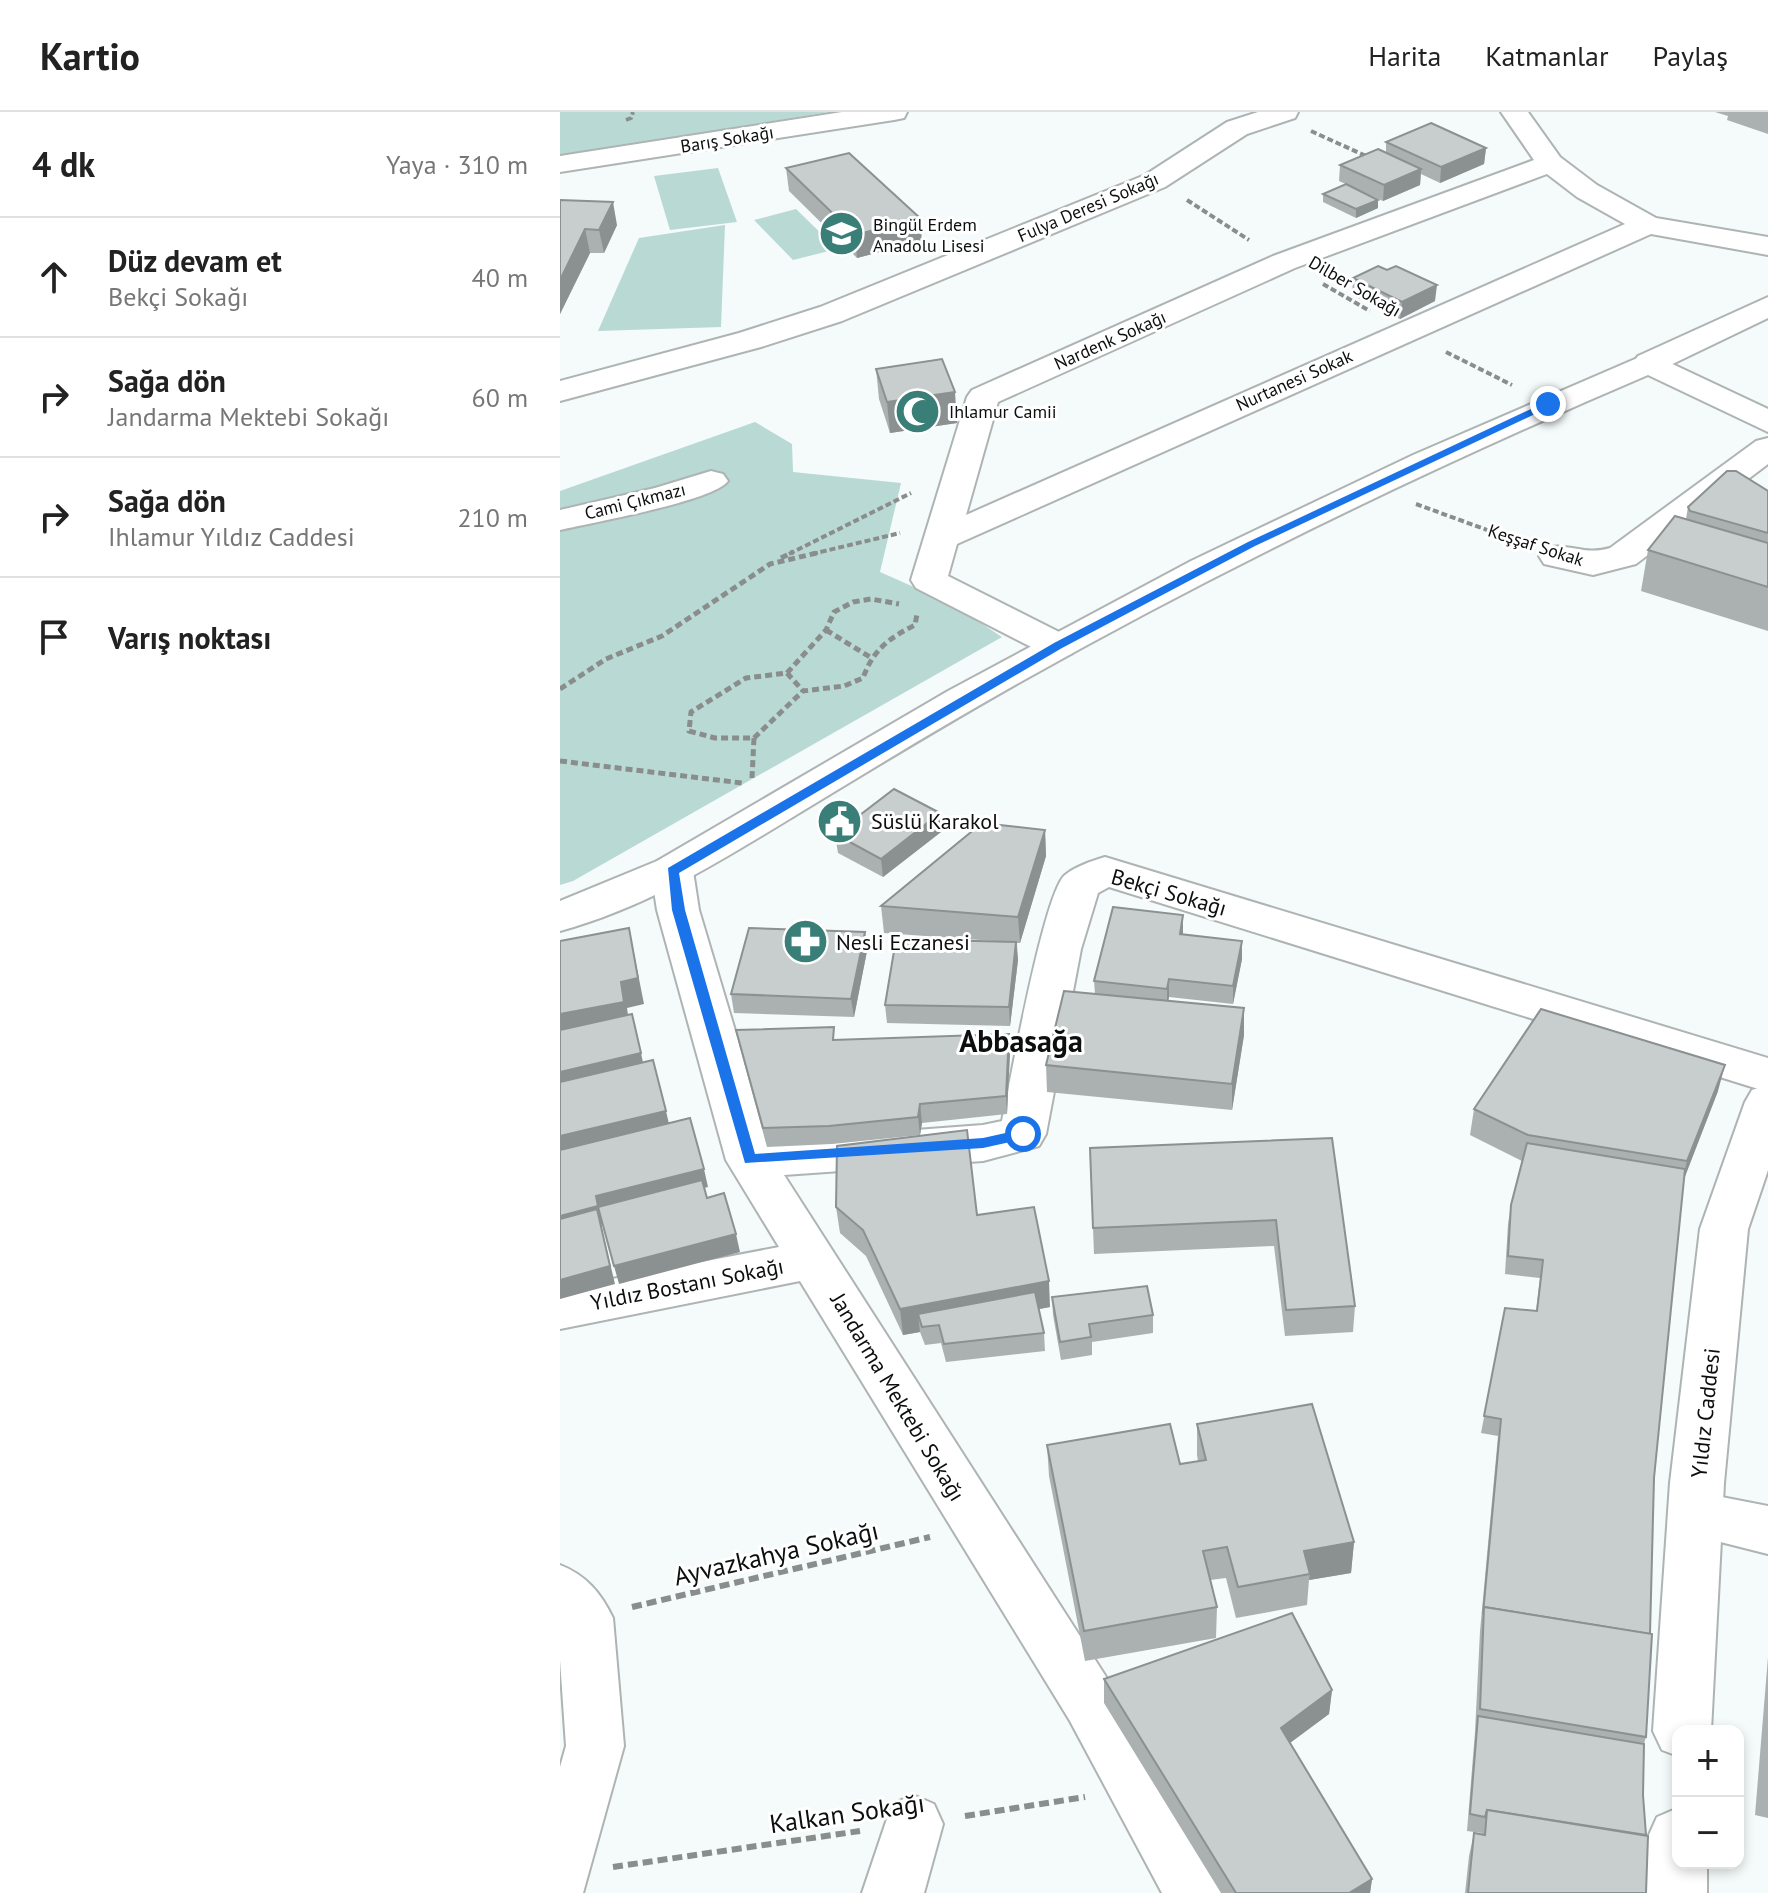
<!DOCTYPE html>
<html lang="tr">
<meta charset="utf-8">
<style>
:root{--surface:#fff;--page:#f2f2f2;--text:#222;--muted:#767676;--line:#e0e0e0}
body{margin:0;font-family:"PT Sans",sans-serif;background:var(--page);color:var(--text)}
.controls{position:absolute;right:24px;bottom:24px;display:grid;overflow:hidden;border-radius:16px;box-shadow:0 4px 12px #0003}
.controls button{width:72px;height:72px;display:grid;place-items:center;padding:0;border:0;border-bottom:2px solid var(--line);background:var(--surface);color:var(--text);font:40px sans-serif}
.stop{position:absolute;width:24px;height:24px;margin:-18px;border:6px solid #1a73e8;border-radius:50%;background:#fff}
.stop.end{background:#1a73e8;border-color:#fff;box-shadow:0 2px 8px #0008}
.list{margin:0;padding:0;list-style:none}
h2{display:flex;justify-content:space-between;align-items:center;height:104px;margin:0;padding:0 32px;font-size:34px}
h2 small{font-size:26px;font-weight:400;color:var(--muted)}
.list li{display:grid;grid-template-columns:52px 1fr auto;gap:24px;align-items:center;box-sizing:border-box;height:120px;padding:0 32px;border-top:2px solid var(--line)}
.list b{display:block;font-size:30px;white-space:nowrap}
.list p{margin:0;font-size:26px;white-space:nowrap;color:var(--muted)}
.list em{font-size:26px;font-style:normal;color:var(--muted)}
.icon{flex:none;width:44px;height:44px;fill:none;stroke:currentColor;stroke-width:2;stroke-linecap:round;stroke-linejoin:round}
.map{position:relative;flex:none;width:1208px;height:1781px;overflow:hidden}
header{display:flex;align-items:center;gap:48px;box-sizing:border-box;height:112px;padding:0 40px;background:var(--surface);border-bottom:2px solid var(--line)}
header strong{font-size:38px}
nav{display:flex;gap:44px;margin-inline-start:auto;font-size:28px}
main{display:flex}
aside{flex:1;background:var(--surface)}
.map>svg:first-child{display:block}
.green{fill:#b9d9d4}
.lines{fill:none;stroke-linecap:round;stroke-linejoin:round}
.minor-casing{stroke:#adb4b3;stroke-width:4}
.tertiary-casing{stroke:#adb4b3;stroke-width:4}
.secondary-casing{stroke:#adb4b3;stroke-width:4}
.path-far2{stroke:#898e8d;stroke-width:4;stroke-dasharray:6 3;stroke-linecap:butt}
.path-far1{stroke:#898e8d;stroke-width:5;stroke-dasharray:7 4;stroke-linecap:butt}
.path{stroke:#898e8d;stroke-width:6;stroke-dasharray:10 5;stroke-linecap:butt}
.minor{fill:#fff;fill-rule:evenodd}
.tertiary{fill:#fff;fill-rule:evenodd}
.secondary{fill:#fff;fill-rule:evenodd}
.wall{fill:#abb1b0}
.shaded-wall{fill:#8b9090}
.building{fill:#c7cecd;stroke:#8b9090;stroke-width:2}
.route{fill:#1a73e8}
.labels{text-anchor:middle;dominant-baseline:central;stroke-width:6;stroke-linejoin:round;paint-order:stroke}
.far-street-label{font-size:18px;fill:#0c0f0e;stroke:#fff}
.far-poi-label{font-size:18px;fill:#0c0f0e;stroke:#fff;text-anchor:start}
.poi-label{font-size:22px;fill:#0c0f0e;stroke:#fff;text-anchor:start}
.street-label{font-size:22px;fill:#0c0f0e;stroke:#fff}
.near-street-label{font-size:26px;fill:#0c0f0e;stroke:#fff}
.district-label{font-size:30px;font-weight:bold;fill:#0c0f0e;stroke:#fff}
</style>
<header>
<strong>Kartio</strong>
<nav><a>Harita</a><a>Katmanlar</a><a>Paylaş</a></nav>
</header>
<main>
<aside>
<h2>4 dk<small>Yaya · 310 m</small></h2>
<ul class="list">
<li><svg class="icon" aria-label="ahead" viewBox="0 0 24 24"><path d="M12 20V5M6 11l6-6 6 6"/></svg><div><b>Düz devam et</b><p>Bekçi Sokağı</p></div><em>40 m</em></li>
<li><svg class="icon" aria-label="right" viewBox="0 0 24 24"><path d="M7 20v-9h11M14 6l5 5-5 5"/></svg><div><b>Sağa dön</b><p>Jandarma Mektebi Sokağı</p></div><em>60 m</em></li>
<li><svg class="icon" aria-label="right" viewBox="0 0 24 24"><path d="M7 20v-9h11M14 6l5 5-5 5"/></svg><div><b>Sağa dön</b><p>Ihlamur Yıldız Caddesi</p></div><em>210 m</em></li>
<li><svg class="icon" aria-label="arrive" viewBox="0 0 24 24"><path d="M6 21V4h12l-3 4 3 4H6"/></svg><div><b>Varış noktası</b></div></li>
</ul>
</aside>
<div class="map">
<svg width="1208" height="1781" viewBox="0 0 1208 1781">
<rect width="100%" height="100%" fill="#f4fbfa"/>
<g class="green">
<polygon points="0,0 268,0 0,45"/>
<polygon points="158,56 177,110 110,118 94,64"/>
<polygon points="236,97 277,137 233,148 194,108"/>
<polygon points="165,113 161,215 38,219 79,126"/>
<polygon points="195,310 232,332 233,360 341,371 320,460 390,491 442,525 13,769 0,773 0,379"/>
</g>
<g class="lines">
<defs>
<g id="minor">
<polygon points="282,0 347,0 344,6 334,8 0,60 0,44"/>
<polygon points="698,0 738,0 735,6 687,22 605,75 282,209 201,235 0,289 0,269 179,221 260,195 585,63 667,10"/>
<path d="M 941,0 L 968,0 L 1000,45 L 1037,73 L 1096,106 L 1208,125 L 1208,143 L 1091,122 L 397,432 L 388,464 L 511,526 L 517,534 L 511,542 L 498,545 L 485,542 L 356,476 L 351,468 L 407,285 L 412,278 L 713,144 L 974,48 ZM 987,62 L 1017,85 L 1065,112 L 406,403 L 438,290 L 735,156 Z"/>
<polygon points="1208,185 1208,206 1100,258 1089,261 1078,258 1073,251 1078,244"/>
<path d="M 1208,326 L 1208,352 L 1076,452 L 1033,463 L 984,452 L 979,444 L 984,436 C 1009,430 1024,444 1050,436 L 1196,329 Z"/>
<path d="M 151,359 L 163,362 L 168,369 C 154,389 30,411 0,418 L 0,398 L 95,376 Z"/>
<path d="M 112,745 L 127,749 L 133,759 L 139,798 L 208,1029 L 423,1013 L 442,1009 C 450,971 484,780 505,763 C 516,754 532,749 545,745 L 1208,946 L 1208,980 L 549,775 L 538,781 L 521,837 L 486,1022 L 479,1034 L 423,1049 L 224,1063 L 550,1571 L 666,1781 L 602,1781 L 510,1609 L 240,1169 L 0,1217 L 0,1177 L 219,1135 L 166,1048 L 97,798 L 91,759 L 97,749 Z"/>
<polygon points="1136,1380 1208,1394 1208,1442 1117,1419 1109,1403 1117,1387"/>
<path d="M 0,1453 C 26,1463 41,1481 53,1506 L 64,1634 L 23,1781 L 0,1781 L 0,1655 L 6,1634 L 0,1548 Z"/>
<polygon points="353,1683 374,1692 383,1712 364,1781 302,1781 332,1692"/>
</g>
<g id="tertiary">
<polygon points="1208,973 1208,1058 1188,1117 1164,1371 1151,1619 1118,1619 1118,1644 1102,1638 1093,1619 1110,1371 1140,1117 1185,990 1192,978"/>
<polygon points="1118,1696 1118,1751 1147,1751 1147,1781 1085,1781 1088,1725 1097,1705"/>
</g>
<path id="secondary" d="M 1089,241 L 1208,297 L 1208,320 L 1088,263 C 875,354 666,454 464,568 C 389,610 315,655 241,700 C 164,747 88,795 0,819 L 0,789 L 97,749 L 388,579 L 631,449 L 853,343 Z"/>
</defs>
<use href="#minor" class="minor-casing"/>
<use href="#tertiary" class="tertiary-casing"/>
<use href="#secondary" class="secondary-casing"/>
<g class="path-far2">
<polyline points="66,8 71,6 73,0"/>
<polyline points="751,19 808,45"/>
<polyline points="627,88 689,128"/>
<polyline points="763,172 810,199"/>
<polyline points="886,240 952,273"/>
<polyline points="856,392 960,430"/>
<polyline points="229,442 351,381"/>
<polyline points="252,442 340,421"/>
</g>
<g class="path-far1">
<polyline points="221,446 233,440"/>
<polyline points="266,518 310,545"/>
<polyline points="227,561 243,579"/>
<polyline points="0,577 46,547 102,524 210,452 261,440"/>
<path d="M 194,626 L 243,579 L 284,574 L 303,566 C 313,538 329,526 355,513 L 357,502"/>
<polyline points="0,649 182,671"/>
<polyline points="192,666 194,626 155,626 129,619 131,600 186,566 227,561 266,518 274,500 293,490 311,487 339,492"/>
</g>
<g class="path">
<polyline points="72,1495 370,1425"/>
<polyline points="405,1704 525,1685"/>
<polyline points="53,1755 300,1719"/>
</g>
<use href="#minor" class="minor"/>
<use href="#tertiary" class="tertiary"/>
<use href="#secondary" class="secondary"/>
</g>
<g class="wall">
<polygon points="1155,0 1208,0 1208,22 1167,8 1168,4"/>
<polygon points="826,30 926,36 924,52 880,71 861,62 860,73 823,89 779,69 780,53 826,41"/>
<polygon points="226,56 362,129 297,146 229,79"/>
<polygon points="763,82 818,88 818,96 796,106 763,90"/>
<polygon points="0,88 57,113 44,141 30,141 0,202"/>
<polygon points="793,166 875,189 840,207 792,183"/>
<polygon points="316,257 397,311 330,321 319,287"/>
<polygon points="1208,379 1208,519 1081,479 1088,438 1126,407 1128,395"/>
<polygon points="485,718 486,744 460,831 457,831 458,848 450,914 327,911 325,893 434,829 324,821 321,794"/>
<polygon points="381,720 323,765 278,741 275,722"/>
<polygon points="305,820 307,839 294,905 174,901 171,882"/>
<polygon points="623,823 682,829 682,847 673,892 609,885 608,889 684,896 684,923 672,998 487,980 486,953 535,882 534,869"/>
<polygon points="176,918 276,928 449,922 450,940 447,1002 362,1011 360,1023 272,1032 207,1035 180,936"/>
<polygon points="1158,979 1124,1066 1094,1366 1086,1625 1084,1632 1083,1683 1086,1781 905,1781 909,1744 914,1721 922,1722 922,1721 907,1719 915,1620 920,1519 938,1324 921,1321 945,1196 976,1199 980,1166 945,1162 948,1112 951,1093 962,1049 910,1023 914,997"/>
<polygon points="772,1026 795,1194 793,1220 725,1224 714,1134 534,1142 530,1036"/>
<polygon points="276,1095 417,1103 490,1195 479,1197 484,1221 485,1239 386,1250 381,1231 365,1233 360,1220 343,1223 306,1144 280,1121"/>
<polygon points="492,1185 593,1203 593,1221 532,1230 532,1243 501,1248 493,1203"/>
<polygon points="637,1312 794,1430 791,1461 749,1468 747,1493 676,1506 666,1466 650,1468 657,1495 656,1526 525,1549 489,1364 487,1333 620,1352 638,1349 637,1343"/>
<polygon points="1208,1545 1208,1706 1195,1703"/>
<polygon points="544,1567 772,1578 769,1602 730,1631 812,1767 810,1781 661,1781 544,1591"/>
</g>
<g class="shaded-wall">
<polygon points="926,36 924,52 880,71 881,55"/>
<polygon points="861,57 860,73 823,89 824,73"/>
<polygon points="818,88 818,96 796,106 796,97"/>
<polygon points="53,90 57,113 44,141 39,118"/>
<polygon points="360,106 362,129 297,146 295,123"/>
<polygon points="25,117 30,141 0,202 0,168"/>
<polygon points="877,173 875,189 840,207 842,190"/>
<polygon points="395,280 397,311 330,321 327,290"/>
<polygon points="380,701 381,720 323,765 321,747"/>
<polygon points="485,718 486,744 460,831 458,805"/>
<polygon points="623,803 623,821 619,841 620,822"/>
<polygon points="69,816 84,892 67,896 70,916 0,930 0,902 61,870"/>
<polygon points="305,820 307,839 294,905 291,887"/>
<polygon points="682,829 682,847 673,892 673,874"/>
<polygon points="456,830 458,848 450,914 449,895"/>
<polygon points="609,867 609,885 607,895 607,877"/>
<polygon points="684,896 684,923 672,998 672,972"/>
<polygon points="449,922 450,940 447,1002 446,984"/>
<polygon points="81,941 85,960 0,979 0,960"/>
<polygon points="1165,953 1158,979 1121,1075 1127,1049"/>
<polygon points="360,992 362,1011 360,1023 358,1005"/>
<polygon points="106,999 112,1025 0,1052 0,1024"/>
<polygon points="144,1057 148,1075 41,1103 43,1112 41,1113 55,1172 0,1187 0,1104 36,1084"/>
<polygon points="176,1122 180,1140 59,1172 54,1154"/>
<polygon points="489,1169 490,1195 379,1216 379,1213 358,1202 360,1220 343,1223 340,1197"/>
<polygon points="794,1430 791,1461 749,1468 750,1462 744,1439"/>
<polygon points="772,1578 769,1602 719,1639 721,1616"/>
<polygon points="812,1767 810,1781 789,1781"/>
</g>
<g class="building">
<polygon points="871,11 926,36 881,55 826,30"/>
<polygon points="818,37 861,57 824,73 780,53"/>
<polygon points="289,41 360,106 295,123 226,56"/>
<polygon points="786,72 818,88 796,97 763,82"/>
<polygon points="0,88 53,90 39,118 25,117 0,168"/>
<polygon points="818,154 827,158 836,154 877,173 842,190 793,166"/>
<polygon points="382,247 395,280 327,290 316,257"/>
<polygon points="1167,359 1176,359 1208,379 1208,421 1130,399 1128,395"/>
<polygon points="1115,404 1208,431 1208,475 1088,438"/>
<polygon points="334,677 380,701 321,747 275,722"/>
<polygon points="422,711 485,718 458,805 321,794"/>
<polygon points="553,795 623,803 620,822 682,829 673,874 609,867 607,877 534,869"/>
<polygon points="69,816 78,866 61,870 64,890 0,902 0,829"/>
<polygon points="189,816 305,820 291,887 171,882"/>
<polygon points="336,827 456,830 449,895 325,893"/>
<polygon points="504,879 684,896 672,972 486,953"/>
<polygon points="981,897 1165,953 1127,1049 968,1023 914,997"/>
<polygon points="72,902 81,941 0,960 0,918"/>
<polygon points="274,915 273,928 449,922 446,984 360,992 358,1005 269,1014 203,1016 176,918"/>
<polygon points="93,948 106,999 0,1024 0,970"/>
<polygon points="130,1006 144,1057 36,1084 38,1094 0,1104 0,1038"/>
<polygon points="407,1018 417,1103 474,1095 489,1169 340,1197 303,1118 276,1095 277,1034"/>
<polygon points="772,1026 795,1194 726,1198 716,1108 533,1116 530,1036"/>
<polygon points="967,1031 1125,1057 1094,1366 1090,1522 924,1495 923,1502 941,1307 924,1304 945,1196 977,1199 983,1148 948,1144 951,1093"/>
<polygon points="142,1068 147,1086 164,1081 176,1122 54,1154 38,1095"/>
<polygon points="37,1097 50,1154 0,1168 0,1107"/>
<polygon points="587,1174 593,1203 529,1212 531,1225 500,1230 492,1185"/>
<polygon points="475,1180 484,1221 384,1232 379,1213 362,1215 358,1202"/>
<polygon points="752,1292 794,1430 744,1439 750,1462 678,1475 667,1435 643,1439 657,1495 524,1519 487,1333 610,1312 620,1352 646,1348 637,1312"/>
<polygon points="924,1495 1092,1522 1086,1625 920,1597"/>
<polygon points="732,1501 772,1578 721,1616 812,1767 789,1781 676,1781 544,1567"/>
<polygon points="918,1604 1084,1632 1083,1683 1086,1723 927,1698 925,1705 910,1702"/>
<polygon points="927,1698 1088,1724 1086,1781 908,1781 914,1721 925,1723"/>
</g>
<polygon class="route" points="988,289 992,294 695,434 502,536 119,761 125,798 195,1042 423,1026 463,1017 470,1022 463,1027 423,1036 185,1051 112,798 108,756 494,531 688,430"/>
<defs>
<symbol id="school-disc" viewBox="-11 -11 22 22"><circle r="9.5" fill="#397f77" stroke="#fff"/><path d="M0-5L7-2L0 1L-7-2ZM-4 1L0 2.5L4 1V4Q0 6-4 4Z" fill="#fff"/></symbol>
<symbol id="mosque-disc" viewBox="-11 -11 22 22"><circle r="9.5" fill="#397f77" stroke="#fff"/><path d="M3.5-4.9A6 6 0 1 0 3.5 4.9A5 5 0 1 1 3.5-4.9Z" fill="#fff"/></symbol>
<symbol id="civic-disc" viewBox="-11 -11 22 22"><circle r="9.5" fill="#397f77" stroke="#fff"/><path d="M-.6-6.5H3V-4.5H.6V-3L4-1V1h2V6H-6V1h2V-1L-.6-3ZM-1.2 2.5V6h2.4V2.5Z" fill="#fff"/></symbol>
<symbol id="pharmacy-disc" viewBox="-11 -11 22 22"><circle r="9.5" fill="#397f77" stroke="#fff"/><path d="M-2-6h4v4h4v4h-4v4h-4v-4h-4v-4h4Z" fill="#fff"/></symbol>
</defs>
<g fill-rule="evenodd">
<use href="#school-disc" x="256" y="96" width="51" height="51"/>
<use href="#mosque-disc" x="332" y="274" width="51" height="51"/>
<use href="#civic-disc" x="254" y="684" width="51" height="51"/>
<use href="#pharmacy-disc" x="220" y="804" width="51" height="51"/>
</g>
<g class="labels">
<g class="far-street-label">
<text transform="translate(167 27) rotate(-9)">Barış Sokağı</text>
<text transform="translate(528 95) rotate(-23)">Fulya Deresi Sokağı</text>
<text transform="translate(795 174) rotate(30)">Dilber Sokağı</text>
<text transform="translate(550 228) rotate(-24)">Nardenk Sokağı</text>
<text transform="translate(734 268) rotate(-24)">Nurtanesi Sokak</text>
<text transform="translate(75 389) rotate(-14)">Cami Çıkmazı</text>
<text transform="translate(976 433) rotate(18)">Keşşaf Sokak</text>
</g>
<g class="far-poi-label">
<text x="313" y="112">Bingül Erdem<tspan x="313" dy="21">Anadolu Lisesi</tspan></text>
<text x="389" y="299">Ihlamur Camii</text>
</g>
<g class="poi-label">
<text x="311" y="709">Süslü Karakol</text>
<text x="276" y="830">Nesli Eczanesi</text>
</g>
<g class="street-label">
<text transform="translate(609 780) rotate(16)">Bekçi Sokağı</text>
<text transform="translate(127 1172) rotate(-11)">Yıldız Bostanı Sokağı</text>
<text transform="translate(338 1285) rotate(59)">Jandarma Mektebi Sokağı</text>
<text transform="translate(1145 1301) rotate(-84)">Yıldız Caddesi</text>
</g>
<g class="near-street-label">
<text transform="translate(216 1441) rotate(-13)">Ayvazkahya Sokağı</text>
<text transform="translate(287 1701) rotate(-8)">Kalkan Sokağı</text>
</g>
<g class="district-label">
<text x="461" y="928">Abbasağa</text>
</g>
</g>
</svg>
<div class="controls">
<button>+</button>
<button>−</button>
</div>
<div class="stop" style="left:463px;top:1022px"></div>
<div class="stop end" style="left:988px;top:292px"></div>
</div>
</main>
